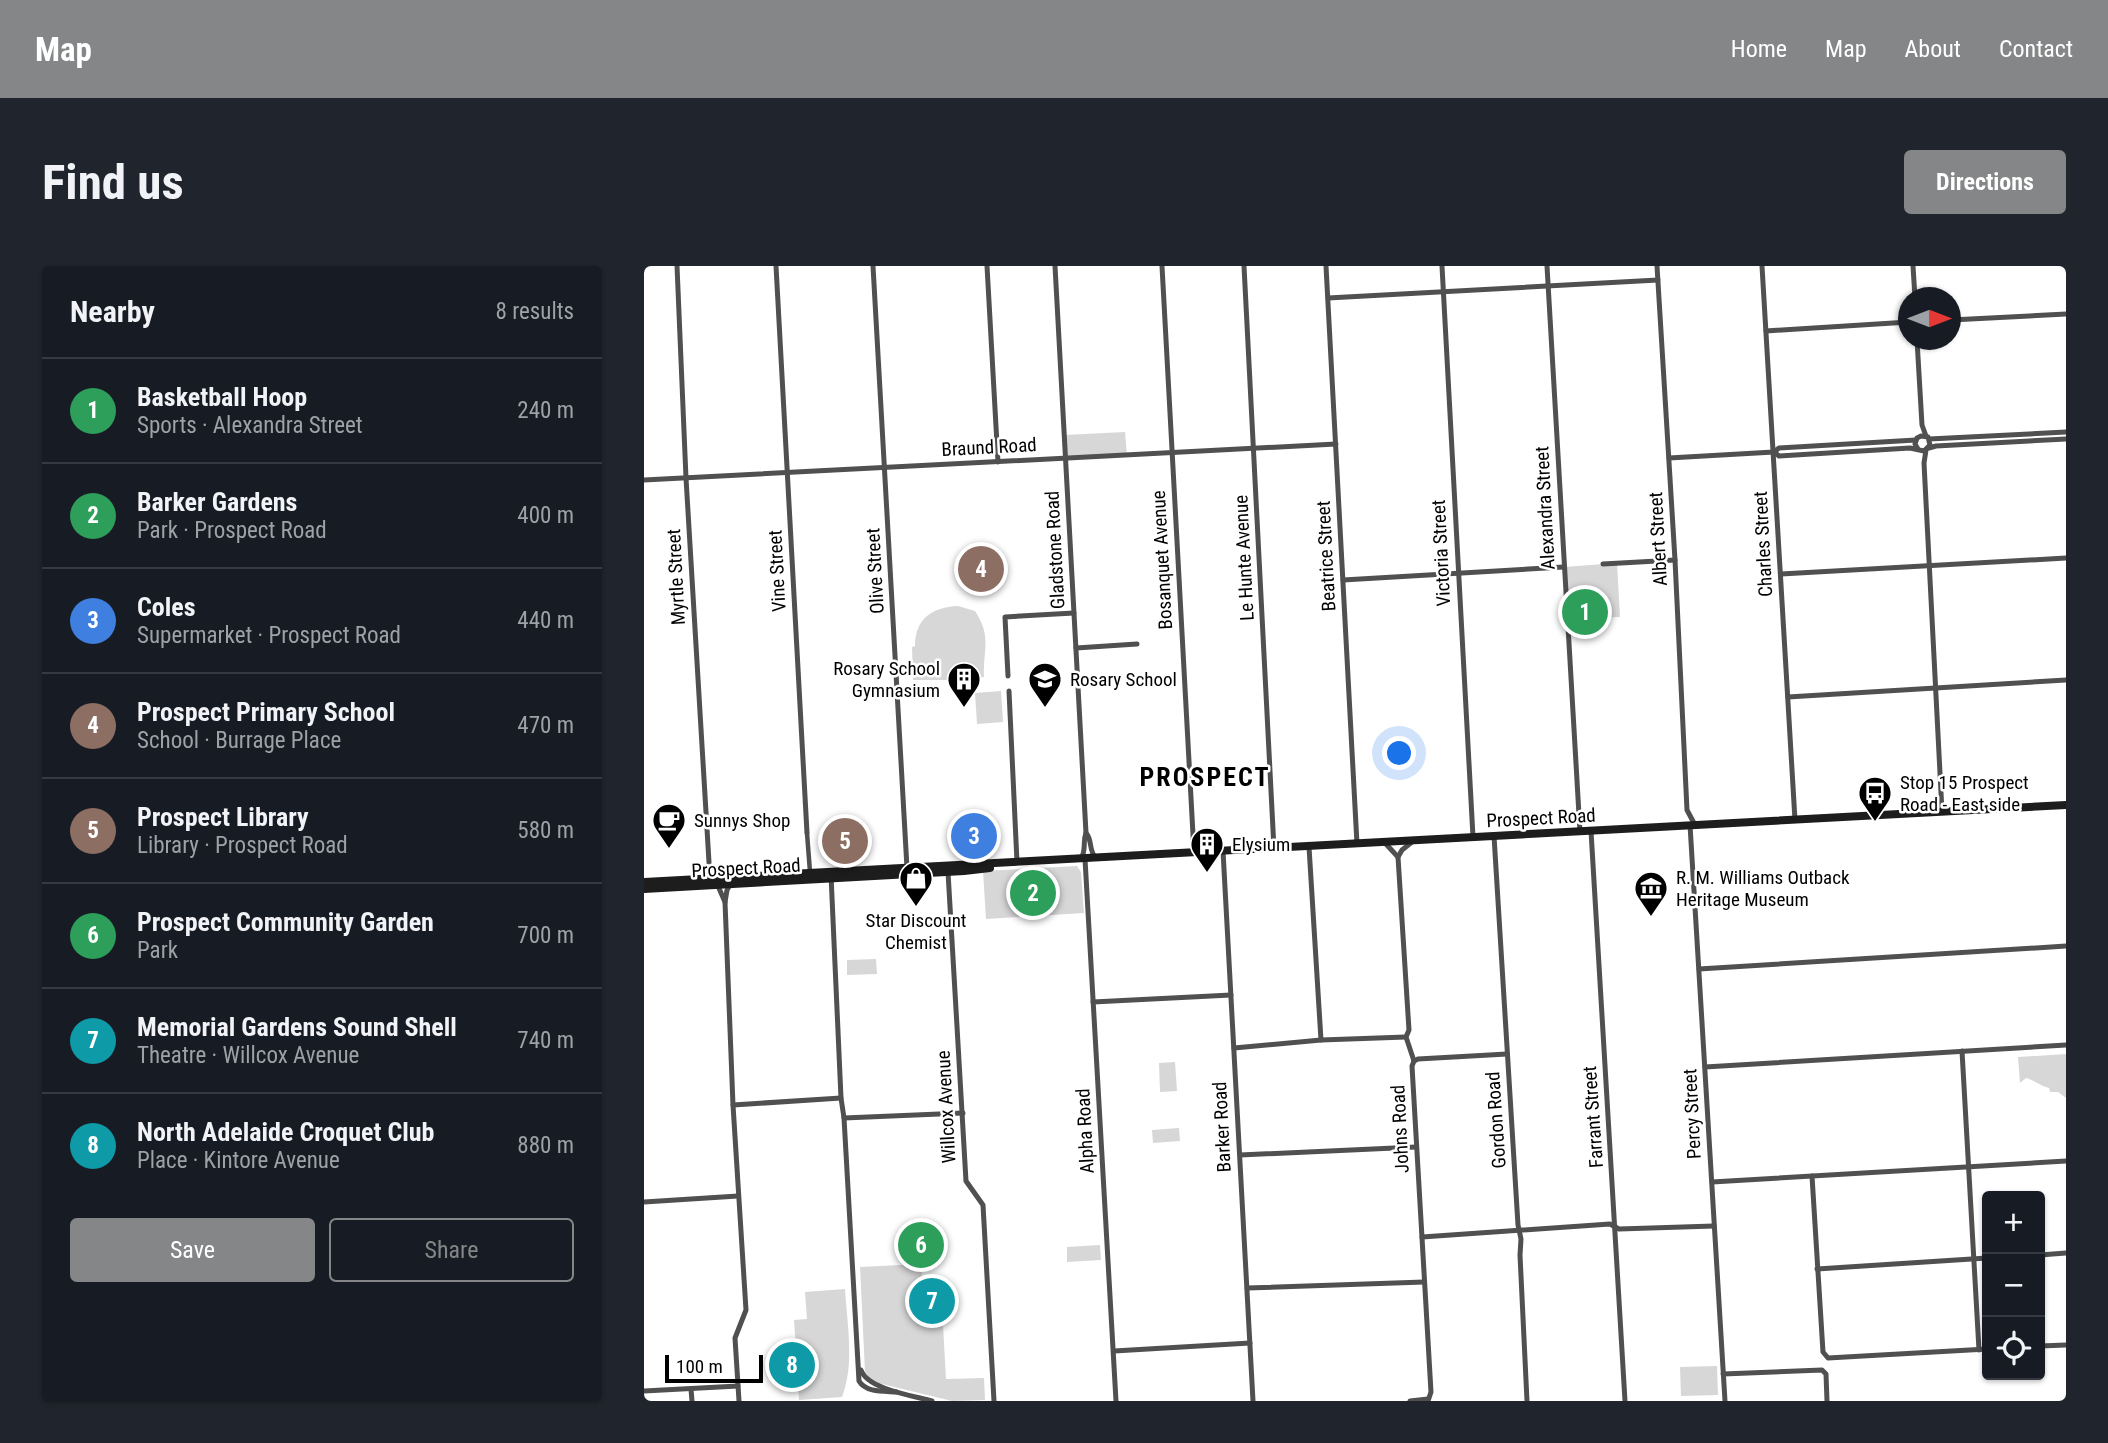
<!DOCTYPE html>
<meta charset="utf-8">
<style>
:root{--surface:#171b24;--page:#20242c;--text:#f1f3f6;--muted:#9ea1a6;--line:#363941;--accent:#858687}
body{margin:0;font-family:"Roboto Condensed",sans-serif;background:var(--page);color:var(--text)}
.controls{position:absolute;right:21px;bottom:21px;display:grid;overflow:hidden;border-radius:7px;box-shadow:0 2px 5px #0004}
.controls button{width:63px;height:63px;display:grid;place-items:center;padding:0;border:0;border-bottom:2px solid var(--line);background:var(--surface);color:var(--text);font:35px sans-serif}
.compass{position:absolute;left:1254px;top:21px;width:63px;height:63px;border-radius:50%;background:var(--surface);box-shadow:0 2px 5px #0004;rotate:90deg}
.scale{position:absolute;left:21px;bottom:18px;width:98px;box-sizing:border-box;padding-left:7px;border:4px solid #000;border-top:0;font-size:19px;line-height:24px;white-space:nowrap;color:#000;-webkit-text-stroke:5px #fff;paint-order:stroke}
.you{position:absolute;left:756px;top:488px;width:24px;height:24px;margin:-18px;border:5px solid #fff;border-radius:50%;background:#1a73e8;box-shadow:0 0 0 10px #1a73e833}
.badge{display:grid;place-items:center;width:46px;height:46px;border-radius:50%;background:var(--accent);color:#fff;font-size:23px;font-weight:700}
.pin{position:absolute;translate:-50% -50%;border:4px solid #fff;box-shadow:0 2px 7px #0006}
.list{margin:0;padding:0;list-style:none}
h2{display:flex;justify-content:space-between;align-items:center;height:91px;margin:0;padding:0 28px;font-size:30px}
h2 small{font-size:23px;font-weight:400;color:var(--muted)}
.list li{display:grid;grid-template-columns:46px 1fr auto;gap:21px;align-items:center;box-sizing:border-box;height:105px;padding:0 28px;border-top:2px solid var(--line)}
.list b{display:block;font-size:26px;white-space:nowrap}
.list p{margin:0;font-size:23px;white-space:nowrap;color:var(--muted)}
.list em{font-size:23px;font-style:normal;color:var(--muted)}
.actions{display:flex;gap:14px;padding:21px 28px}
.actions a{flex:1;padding:16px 0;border:2px solid var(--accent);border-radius:7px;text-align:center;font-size:24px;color:var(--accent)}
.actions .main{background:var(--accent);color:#fff}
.icon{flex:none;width:38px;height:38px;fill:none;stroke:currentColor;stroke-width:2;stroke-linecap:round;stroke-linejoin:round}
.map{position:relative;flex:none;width:1422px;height:1135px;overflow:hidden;border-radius:7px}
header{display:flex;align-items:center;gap:42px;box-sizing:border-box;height:98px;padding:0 35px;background:var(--accent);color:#fff}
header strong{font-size:33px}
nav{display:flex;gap:38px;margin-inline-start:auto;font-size:24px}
.intro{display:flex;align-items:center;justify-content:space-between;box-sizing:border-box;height:168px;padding:0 42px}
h1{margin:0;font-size:49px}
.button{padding:18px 32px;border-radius:7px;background:var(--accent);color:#fff;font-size:24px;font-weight:700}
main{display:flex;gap:42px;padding:0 42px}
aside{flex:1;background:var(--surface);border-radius:7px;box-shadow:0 2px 5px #0004}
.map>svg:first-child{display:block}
.green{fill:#d7d7d7}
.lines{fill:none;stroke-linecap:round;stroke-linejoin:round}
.pedestrian{stroke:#505050;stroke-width:4.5}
.minor{stroke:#505050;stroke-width:5}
.secondary{stroke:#1d1d1d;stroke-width:8}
.labels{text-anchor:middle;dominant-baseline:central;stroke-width:5;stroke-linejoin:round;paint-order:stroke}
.street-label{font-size:19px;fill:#000;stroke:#fff}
.poi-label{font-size:19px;fill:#000;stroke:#fff;text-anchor:start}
.district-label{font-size:26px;font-weight:bold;letter-spacing:2px;fill:#000;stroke:#fff}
</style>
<header>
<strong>Map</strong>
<nav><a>Home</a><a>Map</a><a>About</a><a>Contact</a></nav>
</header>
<div class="intro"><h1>Find us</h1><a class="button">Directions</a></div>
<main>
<aside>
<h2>Nearby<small>8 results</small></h2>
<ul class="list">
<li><span class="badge" style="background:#2e9e5b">1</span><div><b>Basketball Hoop</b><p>Sports · Alexandra Street</p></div><em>240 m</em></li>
<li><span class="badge" style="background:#2e9e5b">2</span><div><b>Barker Gardens</b><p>Park · Prospect Road</p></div><em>400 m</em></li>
<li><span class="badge" style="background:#3f7fe0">3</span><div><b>Coles</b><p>Supermarket · Prospect Road</p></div><em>440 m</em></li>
<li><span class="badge" style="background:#8d6e63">4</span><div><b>Prospect Primary School</b><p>School · Burrage Place</p></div><em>470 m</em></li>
<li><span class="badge" style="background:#8d6e63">5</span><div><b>Prospect Library</b><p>Library · Prospect Road</p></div><em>580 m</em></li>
<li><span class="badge" style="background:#2e9e5b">6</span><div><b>Prospect Community Garden</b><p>Park</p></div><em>700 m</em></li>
<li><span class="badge" style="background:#0f9aa8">7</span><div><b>Memorial Gardens Sound Shell</b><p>Theatre · Willcox Avenue</p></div><em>740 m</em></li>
<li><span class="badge" style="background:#0f9aa8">8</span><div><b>North Adelaide Croquet Club</b><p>Place · Kintore Avenue</p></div><em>880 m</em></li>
</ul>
<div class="actions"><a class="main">Save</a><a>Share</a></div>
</aside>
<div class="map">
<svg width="1422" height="1135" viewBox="0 0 1422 1135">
<rect width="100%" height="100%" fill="#fff"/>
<g class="green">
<polygon points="481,166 483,190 422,192 421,169"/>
<polygon points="973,297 976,351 923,353 920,301"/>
<path d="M 314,340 L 331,345 C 348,371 339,383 340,411 L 307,414 L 269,414 L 268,381 L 271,380 C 271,353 288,341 314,340 Z"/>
<polygon points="357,425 359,456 333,458 331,427"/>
<polygon points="433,600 437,606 440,647 342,653 339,605"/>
<polygon points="232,693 233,708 203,709 203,694"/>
<path d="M 1422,788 L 1422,832 L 1414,826 L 1406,826 L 1405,822 C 1396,820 1390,814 1382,812 L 1376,817 L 1374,791 Z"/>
<polygon points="531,796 533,825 516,826 515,797"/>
<polygon points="535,862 536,875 509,877 508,864"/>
<polygon points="286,961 288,996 269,997 267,962"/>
<polygon points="456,979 457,994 423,996 423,981"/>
<polygon points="277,998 279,1024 297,1024 302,1113 340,1112 341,1134 308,1135 230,1116 225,1112 221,1106 216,1001"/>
<path d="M 201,1023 C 203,1058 211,1098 198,1131 L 155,1134 L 150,1054 L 163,1053 L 161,1026 Z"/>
<polygon points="1073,1100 1074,1129 1037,1130 1036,1101"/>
</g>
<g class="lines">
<polyline class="pedestrian" points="163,567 166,606"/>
<g class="minor">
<polyline points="33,0 42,212 66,613"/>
<polyline points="132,0 163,567"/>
<polyline points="229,0 263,602"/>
<polyline points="343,0 354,196"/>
<path d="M 411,0 L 442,567 C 438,577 443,582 437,593"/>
<polyline points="518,0 550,587"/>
<polyline points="600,0 630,583"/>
<polyline points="682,0 713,578"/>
<polyline points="798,0 829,571"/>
<polyline points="903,0 936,566"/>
<polyline points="1013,0 1031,294 1043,544 1051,559"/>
<polyline points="1118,0 1151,554"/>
<polyline points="1269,0 1271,32"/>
<polyline points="684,32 1014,14"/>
<polyline points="1307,54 1422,48"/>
<polyline points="1122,65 1265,56"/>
<polyline points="1273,74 1278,159 1282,170"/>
<polyline points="1285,173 1422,166"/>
<polyline points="1285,182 1292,180 1422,173"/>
<polyline points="1282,184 1280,197 1298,546"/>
<polyline points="1130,186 1135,190 1266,182 1280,185 1286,179 1284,171 1277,170 1273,172 1271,178 1274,183"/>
<polyline points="1025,192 1130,186 1135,182 1272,174"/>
<polyline points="0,214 692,178"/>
<polyline points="959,298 1031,294"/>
<polyline points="1137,308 1422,292"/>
<polyline points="699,314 920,301"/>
<polyline points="432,382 493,378"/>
<polyline points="364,410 361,351 430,347"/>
<polyline points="365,425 373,596"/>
<polyline points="1144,431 1422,414"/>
<polyline points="1046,559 1081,1135"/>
<polyline points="947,565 981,1135"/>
<path d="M 442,567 C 449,575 444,584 452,592"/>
<polyline points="850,570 874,959 877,973 876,989 883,1135"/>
<polyline points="768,576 758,584 754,591 765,764 762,771 770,795 768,800 787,1126 784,1135"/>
<polyline points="741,577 754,591"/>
<polyline points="665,581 677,774"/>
<polyline points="579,585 609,1135"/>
<polyline points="441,593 472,1135"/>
<polyline points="304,606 322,915 339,939 350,1135"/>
<path d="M 187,609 L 197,832 L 200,852 L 215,1115 C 222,1127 241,1125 253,1126"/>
<polyline points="86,619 83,624 81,636 89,839 102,1044 91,1072 95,1135"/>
<polyline points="74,620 81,636"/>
<polyline points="1055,703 1422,680"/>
<polyline points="449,736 587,729"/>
<polyline points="590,782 677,774 762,771"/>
<polyline points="1318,785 1335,1084"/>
<polyline points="770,795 774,793 863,788"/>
<polyline points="1061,801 1422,779"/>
<polyline points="89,839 197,832"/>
<polyline points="200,852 319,847"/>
<polyline points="596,889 772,881"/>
<polyline points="1168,910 1179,1086 1184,1092 1343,1083"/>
<polyline points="1068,916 1422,895"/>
<polyline points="0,936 94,930"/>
<polyline points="778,971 966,958 975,963 1070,960"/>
<polyline points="1396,989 1422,987"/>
<polyline points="1173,1003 1343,992"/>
<polyline points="603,1022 780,1016"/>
<polyline points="1396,1080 1422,1079"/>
<polyline points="470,1085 606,1077"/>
<path d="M 217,1104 C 223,1123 270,1130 288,1135"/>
<polyline points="1079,1108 1178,1104 1182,1108 1183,1135"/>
<polyline points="47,1123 48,1135"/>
<polyline points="0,1125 94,1120"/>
<polyline points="766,1135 784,1133"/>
</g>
<g class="secondary">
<polyline points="0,616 1422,539"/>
<polyline points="0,623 320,605 346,602"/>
</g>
</g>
<defs>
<symbol id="building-pin" viewBox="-11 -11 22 30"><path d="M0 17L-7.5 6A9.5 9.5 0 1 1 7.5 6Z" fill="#000" stroke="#fff"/><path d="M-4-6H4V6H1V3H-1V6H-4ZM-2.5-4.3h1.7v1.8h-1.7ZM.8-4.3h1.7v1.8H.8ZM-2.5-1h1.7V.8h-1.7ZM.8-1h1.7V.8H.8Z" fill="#fff"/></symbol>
<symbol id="school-pin" viewBox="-11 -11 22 30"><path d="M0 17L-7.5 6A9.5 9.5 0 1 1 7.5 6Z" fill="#000" stroke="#fff"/><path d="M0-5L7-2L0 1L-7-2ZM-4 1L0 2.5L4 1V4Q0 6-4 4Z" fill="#fff"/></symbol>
<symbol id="bus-pin" viewBox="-11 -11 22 30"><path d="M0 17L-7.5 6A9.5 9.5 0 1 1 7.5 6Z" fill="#000" stroke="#fff"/><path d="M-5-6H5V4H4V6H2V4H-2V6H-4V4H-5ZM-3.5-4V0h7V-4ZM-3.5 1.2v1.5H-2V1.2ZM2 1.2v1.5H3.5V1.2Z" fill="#fff"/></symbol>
<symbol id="cafe-pin" viewBox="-11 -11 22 30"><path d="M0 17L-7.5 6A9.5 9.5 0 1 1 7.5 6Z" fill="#000" stroke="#fff"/><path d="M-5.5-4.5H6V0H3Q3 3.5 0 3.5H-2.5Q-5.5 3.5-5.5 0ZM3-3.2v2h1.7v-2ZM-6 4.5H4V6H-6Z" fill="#fff"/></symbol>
<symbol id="shop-pin" viewBox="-11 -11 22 30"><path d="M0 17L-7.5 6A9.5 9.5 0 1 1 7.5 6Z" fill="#000" stroke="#fff"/><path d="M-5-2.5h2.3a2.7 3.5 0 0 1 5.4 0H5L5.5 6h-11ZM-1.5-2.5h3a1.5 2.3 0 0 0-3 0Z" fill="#fff"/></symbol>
<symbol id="museum-pin" viewBox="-11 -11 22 30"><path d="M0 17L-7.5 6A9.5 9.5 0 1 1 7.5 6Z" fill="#000" stroke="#fff"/><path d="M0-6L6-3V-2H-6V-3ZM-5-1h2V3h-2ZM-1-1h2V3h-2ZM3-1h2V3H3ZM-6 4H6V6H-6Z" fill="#fff"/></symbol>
</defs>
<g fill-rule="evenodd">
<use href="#building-pin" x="301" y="394" width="38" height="52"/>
<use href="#school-pin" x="382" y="394" width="38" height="52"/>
<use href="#bus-pin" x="1212" y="508" width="38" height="52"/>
<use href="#cafe-pin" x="6" y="535" width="38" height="52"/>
<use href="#building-pin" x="544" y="559" width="38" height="52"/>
<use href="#shop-pin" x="253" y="593" width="38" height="52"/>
<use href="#museum-pin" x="988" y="603" width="38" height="52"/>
</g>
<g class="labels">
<g class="street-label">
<text transform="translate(345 181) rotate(-3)">Braund Road</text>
<text transform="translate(901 242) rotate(-93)">Alexandra Street</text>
<text transform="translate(1014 273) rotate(-93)">Albert Street</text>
<text transform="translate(1119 278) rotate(-93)">Charles Street</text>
<text transform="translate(411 284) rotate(-93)">Gladstone Road</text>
<text transform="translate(797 287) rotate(-93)">Victoria Street</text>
<text transform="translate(682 290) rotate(-93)">Beatrice Street</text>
<text transform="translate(600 292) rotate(-93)">Le Hunte Avenue</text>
<text transform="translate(518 294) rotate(-93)">Bosanquet Avenue</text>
<text transform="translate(133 305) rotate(-93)">Vine Street</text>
<text transform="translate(231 305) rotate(-93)">Olive Street</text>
<text transform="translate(32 311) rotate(-93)">Myrtle Street</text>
<text transform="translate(897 552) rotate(-3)">Prospect Road</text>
<text transform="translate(102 602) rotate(-3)">Prospect Road</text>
<text transform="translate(302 841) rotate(-93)">Willcox Avenue</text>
<text transform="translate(1048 848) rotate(-93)">Percy Street</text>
<text transform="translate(949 851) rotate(-94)">Farrant Street</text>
<text transform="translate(852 854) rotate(-94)">Gordon Road</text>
<text transform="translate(578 861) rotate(-93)">Barker Road</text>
<text transform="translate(756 863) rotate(-93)">Johns Road</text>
<text transform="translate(441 865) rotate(-93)">Alpha Road</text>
</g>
<g class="poi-label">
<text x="296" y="402" text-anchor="end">Rosary School<tspan x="296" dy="22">Gymnasium</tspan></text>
<text x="426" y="413">Rosary School</text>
<text x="1256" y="516">Stop 15 Prospect<tspan x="1256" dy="22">Road - East side</tspan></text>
<text x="50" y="554">Sunnys Shop</text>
<text x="588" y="578">Elysium</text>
<text x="1032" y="611">R. M. Williams Outback<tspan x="1032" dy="22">Heritage Museum</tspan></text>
<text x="272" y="654" text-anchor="middle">Star Discount<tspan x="272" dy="22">Chemist</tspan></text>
</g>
<g class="district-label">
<text x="561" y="511">PROSPECT</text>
</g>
</g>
</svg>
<div class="controls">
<button>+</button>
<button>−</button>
<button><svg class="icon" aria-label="locate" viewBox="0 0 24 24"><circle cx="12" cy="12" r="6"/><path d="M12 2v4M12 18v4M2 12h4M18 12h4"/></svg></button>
</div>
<svg class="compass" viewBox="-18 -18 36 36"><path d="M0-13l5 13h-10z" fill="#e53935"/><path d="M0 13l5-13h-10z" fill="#9ea1a6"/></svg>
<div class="scale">100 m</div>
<div class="you"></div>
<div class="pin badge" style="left:941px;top:346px;background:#2e9e5b">1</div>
<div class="pin badge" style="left:389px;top:627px;background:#2e9e5b">2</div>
<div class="pin badge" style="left:330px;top:570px;background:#3f7fe0">3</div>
<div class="pin badge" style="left:337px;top:303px;background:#8d6e63">4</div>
<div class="pin badge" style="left:201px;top:575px;background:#8d6e63">5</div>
<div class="pin badge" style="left:277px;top:979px;background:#2e9e5b">6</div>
<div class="pin badge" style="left:288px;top:1035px;background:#0f9aa8">7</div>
<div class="pin badge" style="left:148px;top:1099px;background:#0f9aa8">8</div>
</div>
</main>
